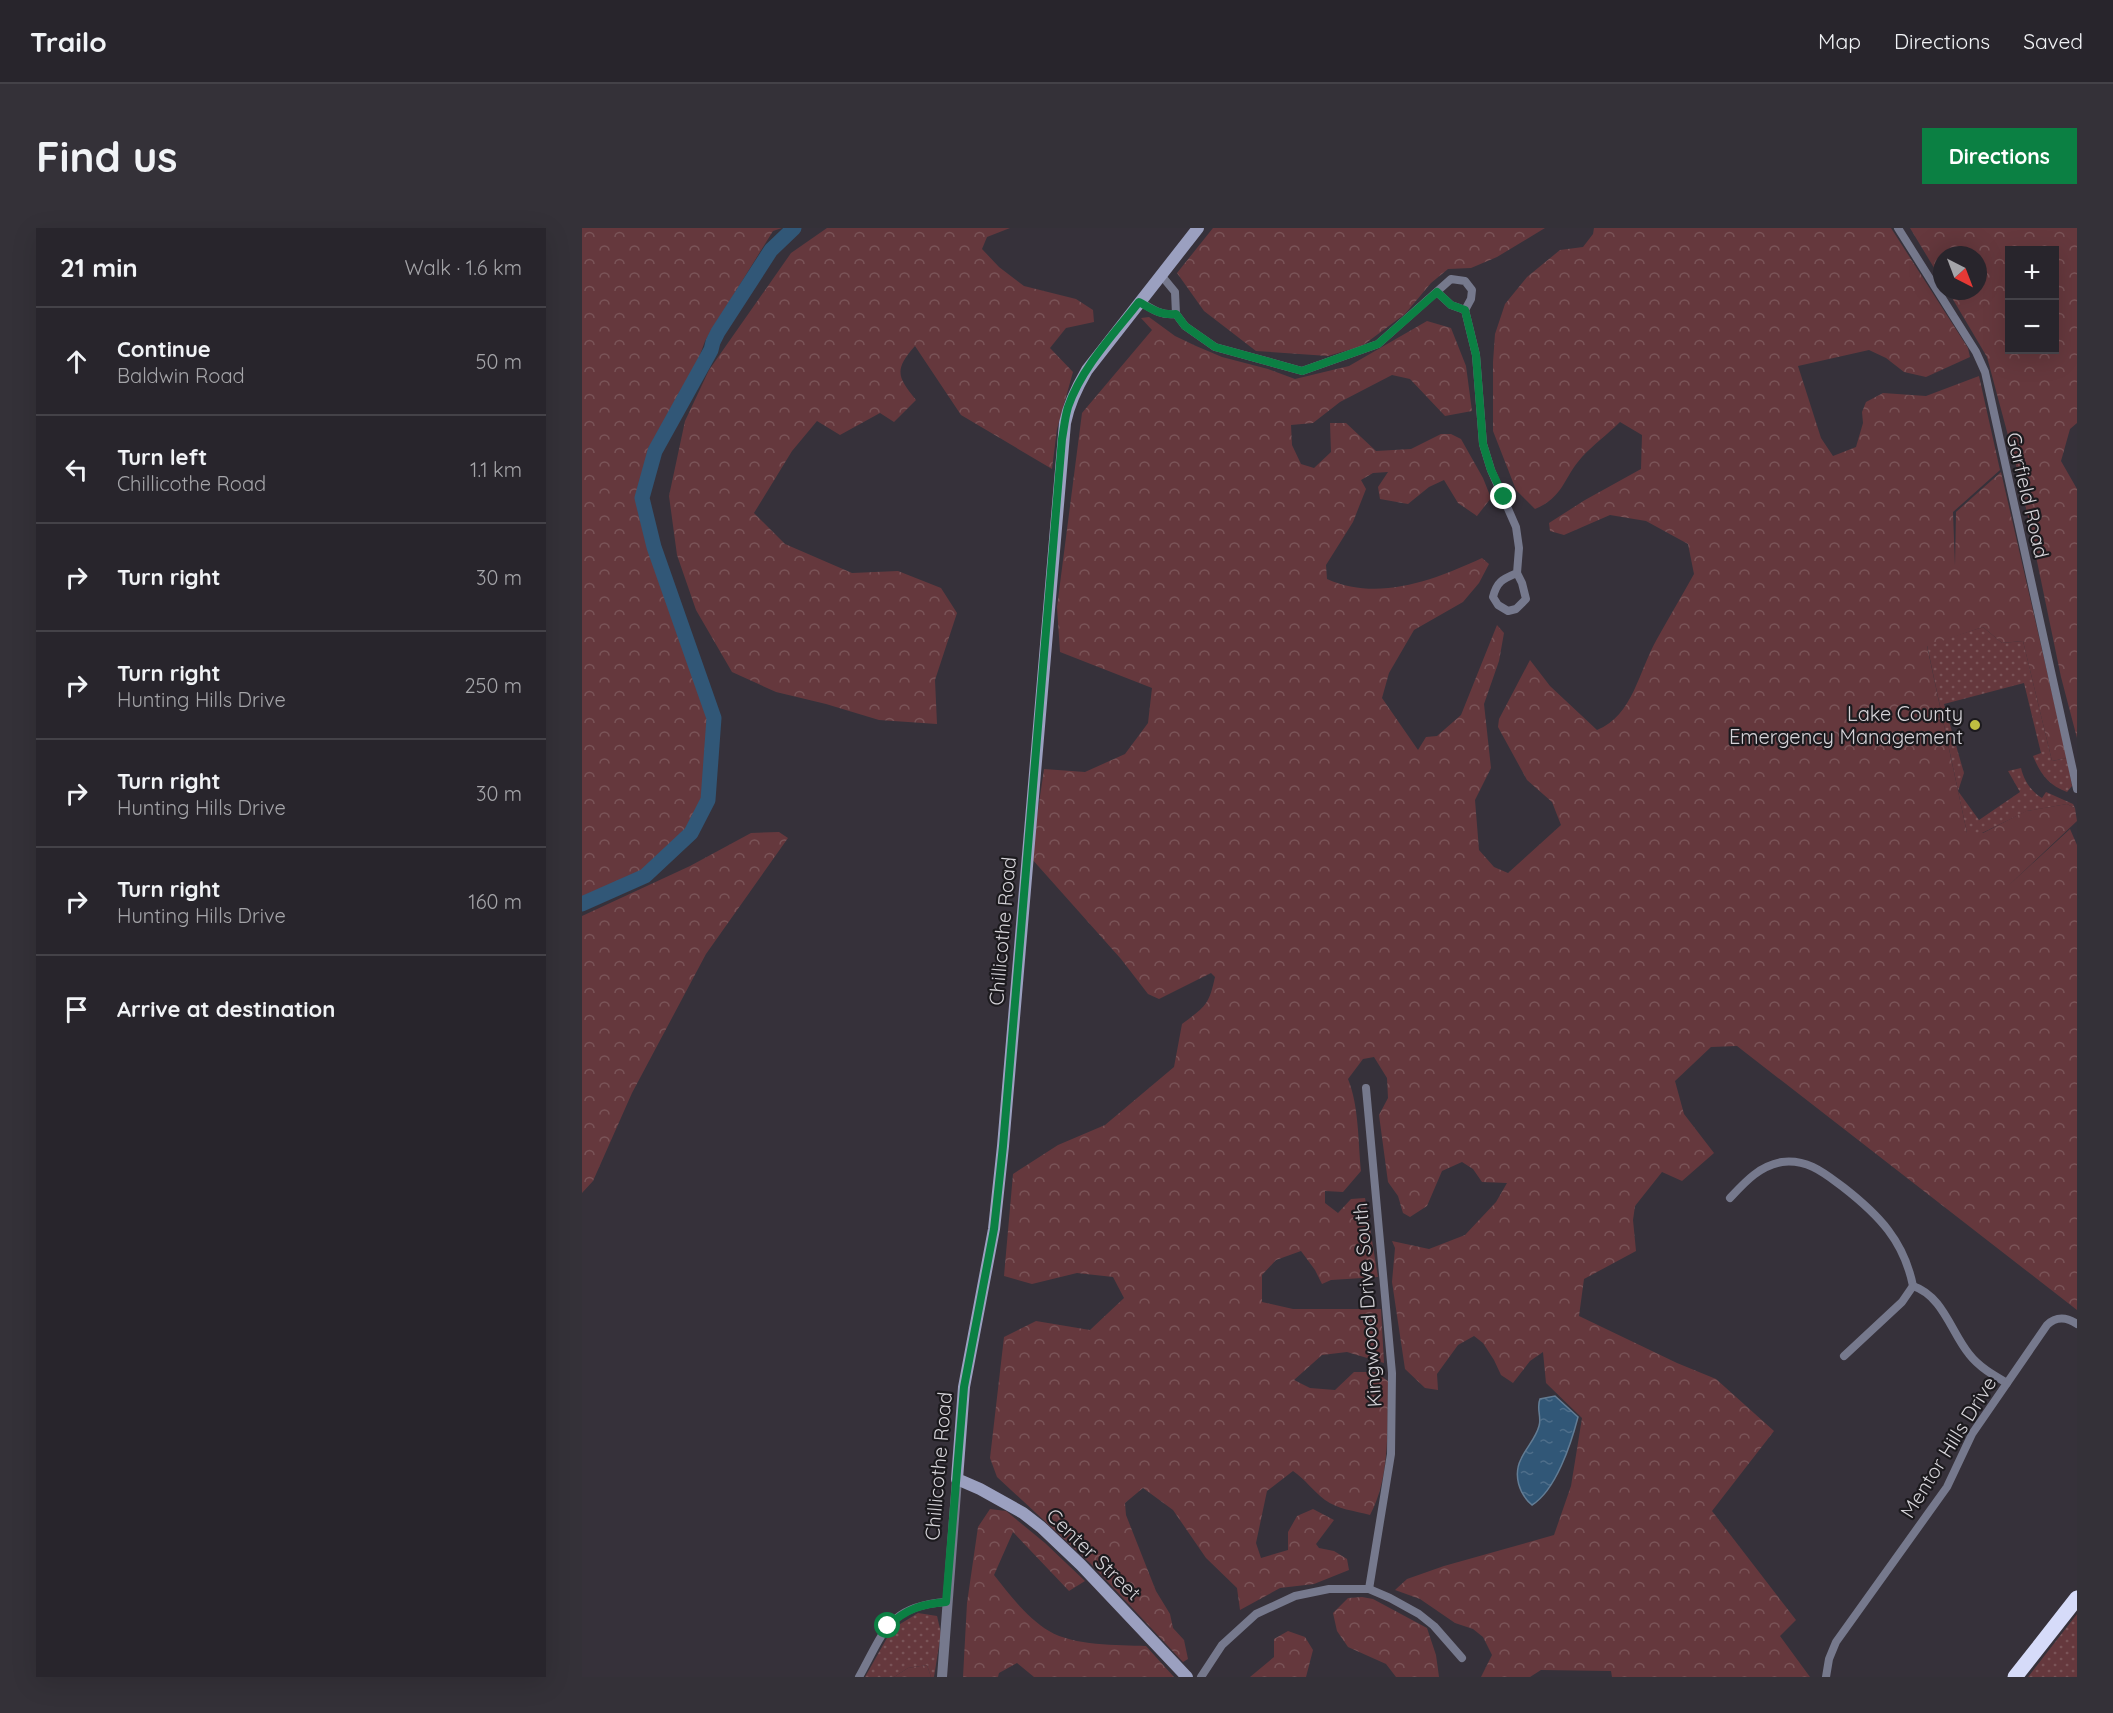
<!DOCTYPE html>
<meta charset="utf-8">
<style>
:root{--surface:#28252c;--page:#343138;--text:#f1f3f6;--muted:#a5a5a9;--line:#444248;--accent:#0b8043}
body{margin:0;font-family:Quicksand,sans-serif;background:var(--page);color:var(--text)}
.controls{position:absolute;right:18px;top:18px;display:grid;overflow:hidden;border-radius:0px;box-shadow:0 6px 24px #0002}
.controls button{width:54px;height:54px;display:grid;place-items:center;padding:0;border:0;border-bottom:2px solid var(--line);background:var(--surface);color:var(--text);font:30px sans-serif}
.compass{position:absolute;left:1351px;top:18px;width:54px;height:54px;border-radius:50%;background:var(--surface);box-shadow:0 6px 24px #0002;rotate:138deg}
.stop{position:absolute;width:18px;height:18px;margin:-14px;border:4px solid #0b8043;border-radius:50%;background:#fff}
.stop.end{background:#0b8043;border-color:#fff;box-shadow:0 2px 6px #0008}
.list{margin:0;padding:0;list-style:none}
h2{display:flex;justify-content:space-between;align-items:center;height:78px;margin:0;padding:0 24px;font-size:26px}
h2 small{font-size:20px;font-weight:400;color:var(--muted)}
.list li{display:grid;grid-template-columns:39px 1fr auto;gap:18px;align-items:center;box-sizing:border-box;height:108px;padding:0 24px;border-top:2px solid var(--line)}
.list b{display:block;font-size:22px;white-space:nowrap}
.list p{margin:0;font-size:20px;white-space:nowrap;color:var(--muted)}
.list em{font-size:20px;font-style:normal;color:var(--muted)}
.icon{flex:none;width:33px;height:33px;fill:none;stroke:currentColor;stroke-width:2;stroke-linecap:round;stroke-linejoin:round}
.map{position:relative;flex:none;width:1495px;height:1449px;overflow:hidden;border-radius:0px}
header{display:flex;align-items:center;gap:36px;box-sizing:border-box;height:84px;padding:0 30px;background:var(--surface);border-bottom:2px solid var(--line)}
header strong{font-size:28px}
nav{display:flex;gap:33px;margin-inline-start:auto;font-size:21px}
.intro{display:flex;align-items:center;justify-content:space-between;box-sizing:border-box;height:144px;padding:0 36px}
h1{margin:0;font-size:42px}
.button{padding:15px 27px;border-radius:0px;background:var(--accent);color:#fff;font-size:21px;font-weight:700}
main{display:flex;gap:36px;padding:0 36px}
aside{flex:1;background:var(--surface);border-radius:0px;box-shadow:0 6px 24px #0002}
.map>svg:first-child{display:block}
.grass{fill:url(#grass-dots)}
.forest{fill:url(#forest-crowns);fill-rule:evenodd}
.water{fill:url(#water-ripples);stroke:#627c94;stroke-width:1.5}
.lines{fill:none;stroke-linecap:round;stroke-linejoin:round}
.river{stroke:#315777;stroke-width:15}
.minor{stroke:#76798d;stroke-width:8}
.tertiary{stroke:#76798d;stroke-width:10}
.secondary{stroke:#9ba0c0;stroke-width:12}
.motorway{stroke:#d6dbf9;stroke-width:15}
.route{stroke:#0b8043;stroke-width:8}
.poi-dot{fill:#bfbe41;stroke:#1c1a1e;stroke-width:2}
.labels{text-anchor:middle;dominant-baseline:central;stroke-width:4.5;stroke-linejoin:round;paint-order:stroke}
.street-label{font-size:20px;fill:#d5d3d8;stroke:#1c1a1e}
.poi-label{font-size:20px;fill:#d5d3d8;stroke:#1c1a1e;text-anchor:end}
</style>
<header>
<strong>Trailo</strong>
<nav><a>Map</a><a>Directions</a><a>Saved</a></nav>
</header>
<div class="intro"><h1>Find us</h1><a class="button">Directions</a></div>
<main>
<aside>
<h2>21 min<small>Walk · 1.6 km</small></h2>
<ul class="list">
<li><svg class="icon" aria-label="ahead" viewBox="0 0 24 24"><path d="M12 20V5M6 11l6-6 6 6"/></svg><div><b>Continue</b><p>Baldwin Road</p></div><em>50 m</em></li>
<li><svg class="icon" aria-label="left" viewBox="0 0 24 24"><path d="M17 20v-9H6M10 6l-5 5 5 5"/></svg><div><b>Turn left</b><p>Chillicothe Road</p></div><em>1.1 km</em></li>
<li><svg class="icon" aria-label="right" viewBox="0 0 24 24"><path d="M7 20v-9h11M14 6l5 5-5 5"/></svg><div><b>Turn right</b></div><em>30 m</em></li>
<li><svg class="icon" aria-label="right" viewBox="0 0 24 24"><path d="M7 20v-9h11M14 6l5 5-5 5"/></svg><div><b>Turn right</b><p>Hunting Hills Drive</p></div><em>250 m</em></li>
<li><svg class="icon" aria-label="right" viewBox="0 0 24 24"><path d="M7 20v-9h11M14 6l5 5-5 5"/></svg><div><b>Turn right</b><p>Hunting Hills Drive</p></div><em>30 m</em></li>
<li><svg class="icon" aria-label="right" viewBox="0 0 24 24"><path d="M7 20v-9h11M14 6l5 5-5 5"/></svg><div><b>Turn right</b><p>Hunting Hills Drive</p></div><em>160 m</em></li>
<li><svg class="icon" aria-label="arrive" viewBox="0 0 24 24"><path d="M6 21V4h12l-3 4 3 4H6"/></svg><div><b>Arrive at destination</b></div></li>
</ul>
</aside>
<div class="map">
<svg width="1495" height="1449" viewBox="0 0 1495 1449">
<defs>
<pattern id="grass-dots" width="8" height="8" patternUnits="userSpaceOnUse" patternTransform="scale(1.5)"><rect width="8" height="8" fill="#65383d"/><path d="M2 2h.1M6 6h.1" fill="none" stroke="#7a5458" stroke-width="1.8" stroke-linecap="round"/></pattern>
<pattern id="forest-crowns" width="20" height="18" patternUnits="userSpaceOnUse" patternTransform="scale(1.5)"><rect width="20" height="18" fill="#65383d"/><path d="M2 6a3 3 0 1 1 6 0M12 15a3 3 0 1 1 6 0" fill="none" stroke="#7a5458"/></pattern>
<pattern id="water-ripples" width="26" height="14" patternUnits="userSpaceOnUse" patternTransform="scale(1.5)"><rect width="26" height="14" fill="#315777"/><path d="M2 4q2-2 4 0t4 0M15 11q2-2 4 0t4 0" fill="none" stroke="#4e6e8a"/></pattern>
</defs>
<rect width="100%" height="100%" fill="#36313a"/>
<g class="grass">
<path d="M 1401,399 L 1420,415 L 1441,413 L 1470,533 L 1485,530 L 1490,558 L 1485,564 C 1466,557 1458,545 1451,528 L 1459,525 L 1442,455 L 1362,476 L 1382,545 L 1376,563 L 1397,592 L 1438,564 L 1426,543 L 1439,540 C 1442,553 1449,563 1460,570 L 1464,564 L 1491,576 L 1493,580 L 1485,576 L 1445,583 L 1400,605 L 1385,605 L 1345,417 Z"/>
<polygon points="336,1385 355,1388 359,1405 352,1449 349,1449 345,1437 326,1440 312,1449 283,1449 310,1401"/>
<polygon points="1495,1386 1495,1449 1446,1449"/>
</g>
<g class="forest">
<polygon points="0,0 200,0 191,3 123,113 103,168 73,223 60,270 72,319 132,490 126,572 109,605 63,648 0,676"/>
<path d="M 245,0 L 428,0 L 405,9 L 400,21 L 417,39 L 442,58 L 494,71 L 511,82 L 512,94 L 484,100 L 468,120 L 491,144 L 475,201 L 470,241 L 379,187 L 333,118 C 312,142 315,148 334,172 L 312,194 L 298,185 L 258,207 L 235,193 L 210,223 L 172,285 L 203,316 L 270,345 L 316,343 L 359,360 L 375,385 L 353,452 L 355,496 L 297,492 L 244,476 L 194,464 L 150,444 L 114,382 L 95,327 L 87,268 L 103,193 L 127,142 L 209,25 Z"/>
<polygon points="631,0 963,0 915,29 889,40 866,41 849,55 823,86 780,118 746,128 674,123 622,83 595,45"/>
<path d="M 1012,0 L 1309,0 L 1386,120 L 1388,129 L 1344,149 L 1322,144 L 1304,130 L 1287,122 L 1216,138 L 1239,210 L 1251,228 L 1274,219 L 1281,195 L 1280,184 L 1284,174 L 1301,165 L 1344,168 L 1397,148 L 1418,242 L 1371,284 L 1373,338 L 1374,284 L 1419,244 L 1485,530 L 1470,533 L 1441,413 L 1420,415 L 1401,399 L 1345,418 L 1385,605 L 1401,605 L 1444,583 L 1485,576 L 1493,580 L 1495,593 L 1426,658 L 1488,601 L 1495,617 L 1495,1082 L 1155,818 L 1129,819 L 1093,853 L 1102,886 L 1132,925 L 1100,953 L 1080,944 L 1053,978 L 1051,992 L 1054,1023 L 1002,1051 L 997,1088 L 1095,1135 L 1134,1151 L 1192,1203 L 1130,1283 L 1214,1392 L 1198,1408 L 1228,1449 L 1030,1449 L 1029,1443 L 959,1442 L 948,1449 L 899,1449 L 910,1427 L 901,1409 L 891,1401 L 873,1395 L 838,1371 L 813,1362 L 825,1351 L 862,1338 L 972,1307 L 989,1258 L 1000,1190 L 964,1155 L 961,1124 L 948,1133 L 931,1155 L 919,1147 L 912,1132 L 901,1115 L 892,1108 L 876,1117 L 855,1146 L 856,1162 L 843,1160 L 823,1141 L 810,1054 L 813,1020 L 810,1013 L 847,1021 L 883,1007 L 914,974 L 925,955 L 900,954 L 891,941 L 880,934 L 860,943 L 845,978 L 828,989 L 821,985 L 816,968 L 806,954 L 797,887 L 806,870 L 805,850 L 792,829 L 781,831 L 766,851 C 777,878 776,913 779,943 L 761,964 L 743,963 L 743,975 L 756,985 L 769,971 L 783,970 L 796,1049 L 749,1052 L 740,1056 L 733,1042 L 719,1023 L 694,1032 L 680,1047 L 680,1074 L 711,1081 L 799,1081 L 802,1135 L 765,1124 L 740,1127 L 712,1152 L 728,1160 L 753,1162 L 772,1144 L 793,1144 L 806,1153 C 805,1196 809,1249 788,1287 C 773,1283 755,1281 743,1272 C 731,1263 723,1251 711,1243 L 685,1263 L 674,1315 L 679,1330 L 706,1322 L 706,1304 L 715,1288 L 731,1281 L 752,1292 L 734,1316 L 737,1320 L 752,1323 L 765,1331 L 767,1342 L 732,1356 L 698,1360 L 658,1382 L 655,1360 L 624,1330 L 591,1282 L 561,1260 L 543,1275 L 544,1287 L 574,1363 L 588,1386 L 591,1400 L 602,1412 L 606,1431 L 601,1434 L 508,1335 L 415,1249 L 408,1230 L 422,1109 L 454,1093 L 508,1102 L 542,1070 L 531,1049 L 495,1045 L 450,1056 L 422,1048 L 431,946 L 476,917 L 523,897 L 592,839 L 600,796 C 623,779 627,777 633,749 L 629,745 L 577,771 L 566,766 L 539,731 L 449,630 L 462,541 L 503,544 L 543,526 L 566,495 L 570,460 L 478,424 L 475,379 L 500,185 L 570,102 L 559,90 L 567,89 L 593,108 L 614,118 L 640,129 L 686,141 L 713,151 L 767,138 L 845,93 L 869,100 L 884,138 L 890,183 L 863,188 L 828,151 L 810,147 L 758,174 L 731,195 L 709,197 L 710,217 L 719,236 L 732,240 L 749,224 L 748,195 L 764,195 L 794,223 L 829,221 L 859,206 L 869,206 L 879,211 L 901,250 L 909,270 L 895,288 L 876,275 L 862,252 L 847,259 L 826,276 L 798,271 L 796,259 L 806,244 L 791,245 L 779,252 L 784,261 L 771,294 L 744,337 L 745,351 C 797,374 852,352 900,330 L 907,336 L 897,355 L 881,374 L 832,402 L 807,445 L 800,470 L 836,522 L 844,509 L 855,508 L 879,487 L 915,397 L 922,405 L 917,433 L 902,476 L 909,540 L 893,572 L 897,622 L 912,639 L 926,645 L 979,597 L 970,574 L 945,552 L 916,499 L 917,491 L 948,432 L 968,458 L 1015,502 C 1051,488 1057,442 1075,411 C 1087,389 1100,368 1112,346 L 1106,316 L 1064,293 L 1028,287 L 982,307 L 968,303 L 967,295 L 1003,272 L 1059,241 L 1060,207 L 1038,194 C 1026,206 1011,217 1000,229 C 981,250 982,269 953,281 L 934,262 L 911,203 L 911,134 L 913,106 L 923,76 L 945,49 L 978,22 L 1001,19 L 1011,6 Z"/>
<path d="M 1328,0 L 1495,0 L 1495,195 L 1488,201 L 1479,233 L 1495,261 L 1495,510 L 1479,449 L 1439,256 L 1405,129 L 1366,63 L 1396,63 L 1396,27 L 1360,27 L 1360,53 ZM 1428,22 L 1472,22 L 1472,122 L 1428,122 Z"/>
<polygon points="197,604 206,610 124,726 50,865 11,953 0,965 0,688 108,638 169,605"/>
<path d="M 408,1281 L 424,1283 L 463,1315 L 503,1353 L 487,1363 L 431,1304 L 412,1347 C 428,1367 445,1390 467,1403 C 492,1418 535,1417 564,1418 L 592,1449 L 452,1449 L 435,1435 L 417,1445 L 416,1449 L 381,1449 L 385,1375 L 396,1299 Z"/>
<polygon points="780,1369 791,1371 845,1400 854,1427 857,1449 814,1449 804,1436 766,1419 755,1403 751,1385 766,1370"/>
<polygon points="706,1403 723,1409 731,1422 724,1449 668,1449 692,1429 692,1411"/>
<polygon points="345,1437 349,1449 312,1449 326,1440"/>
</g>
<path class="water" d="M 973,1168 L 996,1189 C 989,1216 974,1262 950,1277 C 937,1266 931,1247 939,1231 C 944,1220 954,1210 957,1198 C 960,1190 954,1180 958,1171 Z"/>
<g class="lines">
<polyline class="river" points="0,676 63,648 109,605 126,572 132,490 72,319 60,270 73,223 129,122 131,114 136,104 189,22 212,0"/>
<g class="minor">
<polyline points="1316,0 1394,124 1403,144 1495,561"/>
<path d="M 579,47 L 593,64 L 594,86 L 603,98 L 633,119 L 720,143 L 796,116 L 869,51 L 883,53 L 890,62 L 889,71 L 883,82 L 894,127 L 901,216 L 909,242 L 934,299 L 937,320 L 935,345 L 940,355 L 944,371 L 934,381 L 926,383 L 916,377 L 911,369 C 915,353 921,351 935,345"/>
<polyline points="855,64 869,77 883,82"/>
<path d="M 557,73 C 570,81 579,88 594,86"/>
<polyline points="784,860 810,1145 809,1226 787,1361"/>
<path d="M 1148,970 C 1163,954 1177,938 1200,934 C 1226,931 1242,945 1261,959 C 1297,987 1322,1013 1331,1058"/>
<path d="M 1331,1058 C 1361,1068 1369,1104 1387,1126 C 1397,1139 1411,1147 1425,1155"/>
<polyline points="1262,1128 1320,1074 1331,1058"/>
<path d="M 277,1449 C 302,1404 306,1378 364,1374"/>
<polyline points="619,1449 640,1417 674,1386 713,1368 747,1361 787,1361 808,1370 837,1386 852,1398 880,1430"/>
<path d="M 1244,1449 L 1247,1431 L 1254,1414 L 1365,1259 L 1390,1206 L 1465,1097 C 1474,1088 1485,1089 1495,1096"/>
</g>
<polyline class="tertiary" points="360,1449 375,1251"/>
<path class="secondary" d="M 605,1449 L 499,1337 L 459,1299 L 441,1285 L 398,1261 L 375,1251 L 382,1159 L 412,1001 L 421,918 L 483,195 C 487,175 495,159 505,142 L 616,0"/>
<polyline class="motorway" points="1433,1449 1495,1370"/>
</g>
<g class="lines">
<path class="route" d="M 306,1398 C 324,1381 340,1376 364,1374 L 382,1159 L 412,1001 L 421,918 L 480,211 C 482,200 483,189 486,179 C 500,139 532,106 557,74 C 570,81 579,88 594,86 L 603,98 L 633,119 L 720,143 L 796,116 L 855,64 L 869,77 L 883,82 L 894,127 L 901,216 L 909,242 L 922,269"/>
</g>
<circle class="poi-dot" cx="1393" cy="497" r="6"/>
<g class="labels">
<g class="street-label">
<text transform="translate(1446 267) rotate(77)">Garfield Road</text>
<text transform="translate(420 703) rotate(-85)">Chillicothe Road</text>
<text transform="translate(785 1077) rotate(-94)">Kingwood Drive South</text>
<text transform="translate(1366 1219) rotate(-58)">Mentor Hills Drive</text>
<text transform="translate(356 1238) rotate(-85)">Chillicothe Road</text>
<text transform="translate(512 1326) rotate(44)">Center Street</text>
</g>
<g class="poi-label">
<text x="1381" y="485">Lake County<tspan x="1381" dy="23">Emergency Management</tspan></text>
</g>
</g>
</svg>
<div class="controls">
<button>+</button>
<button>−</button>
</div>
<svg class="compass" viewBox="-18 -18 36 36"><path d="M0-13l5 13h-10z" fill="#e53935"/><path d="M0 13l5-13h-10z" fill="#a5a5a9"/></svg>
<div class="stop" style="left:306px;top:1398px"></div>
<div class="stop end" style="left:922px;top:269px"></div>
</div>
</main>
